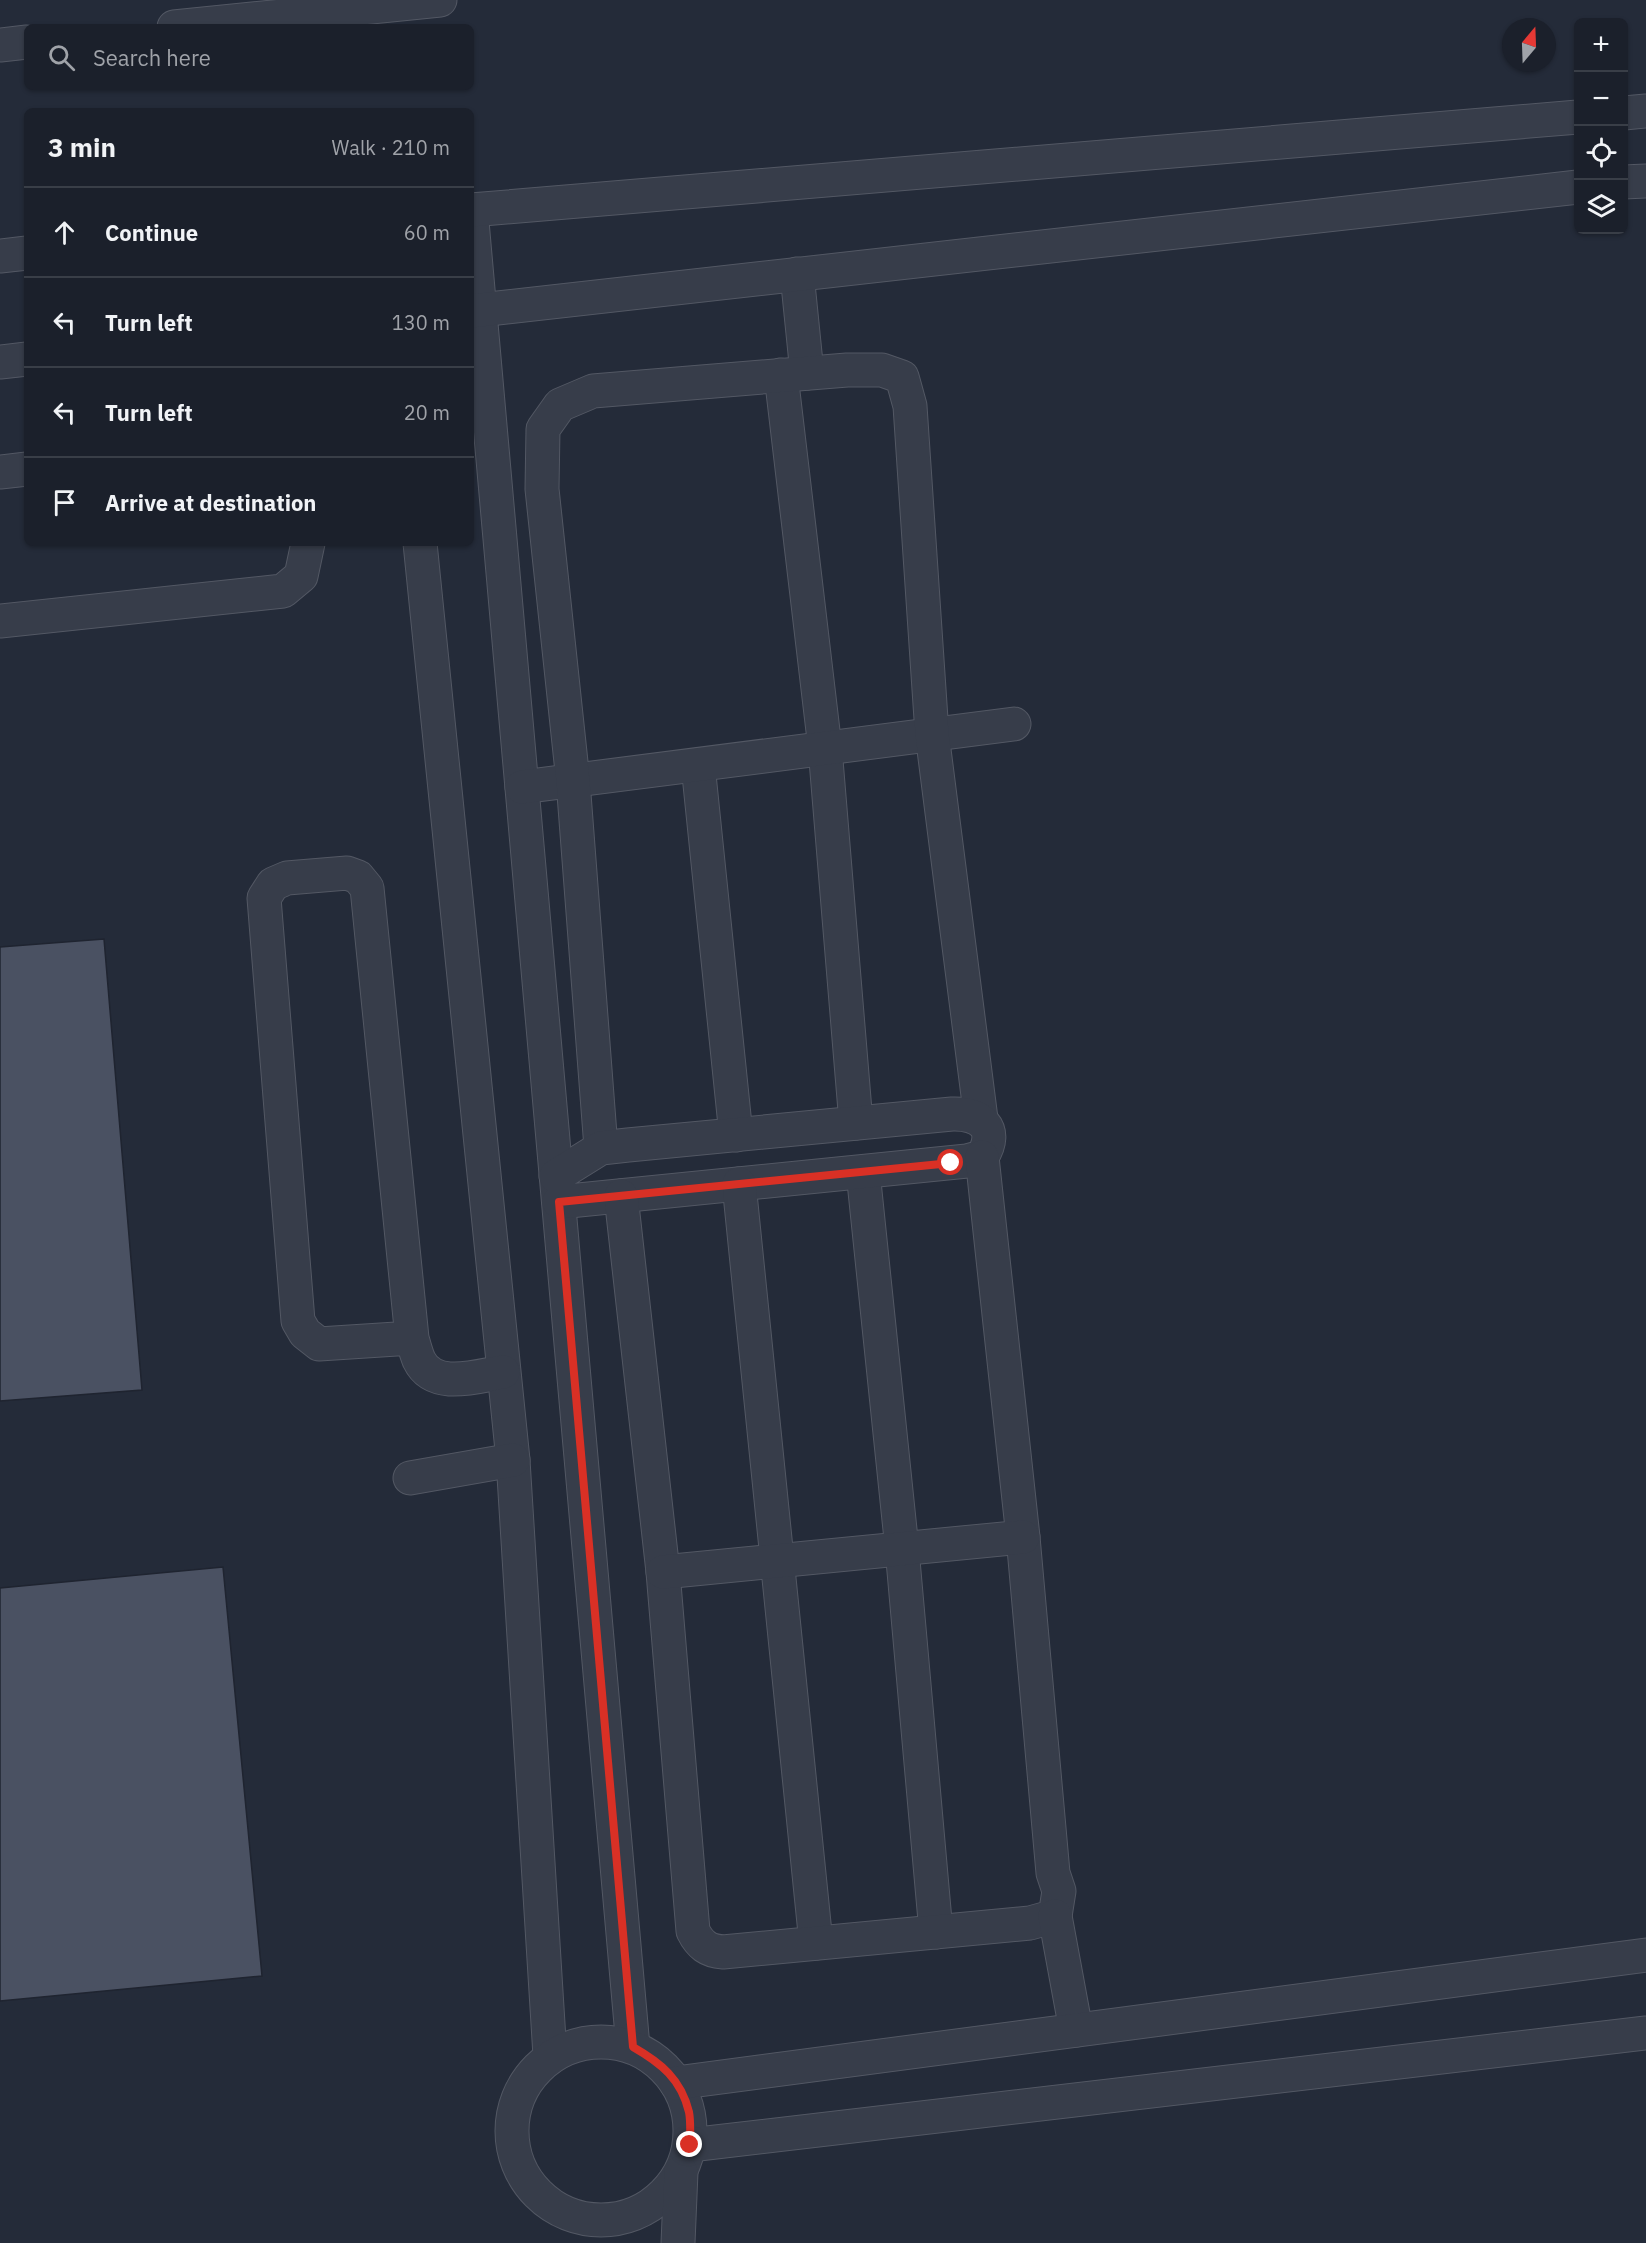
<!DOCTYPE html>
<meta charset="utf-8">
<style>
:root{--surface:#1b202b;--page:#242833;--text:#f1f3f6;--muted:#a0a3a9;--line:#393e47}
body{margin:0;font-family:"IBM Plex Sans",sans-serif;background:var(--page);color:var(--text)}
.controls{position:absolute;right:18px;top:18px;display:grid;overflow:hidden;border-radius:9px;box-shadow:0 2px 4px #0004}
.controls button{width:54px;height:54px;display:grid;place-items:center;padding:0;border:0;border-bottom:2px solid var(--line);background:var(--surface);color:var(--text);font:30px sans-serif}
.compass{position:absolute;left:1502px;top:18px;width:54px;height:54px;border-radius:50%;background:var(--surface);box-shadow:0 2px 4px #0004;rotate:19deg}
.stop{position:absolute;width:18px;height:18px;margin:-14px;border:4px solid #d93025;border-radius:50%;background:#fff}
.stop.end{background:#d93025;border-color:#fff;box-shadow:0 2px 6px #0008}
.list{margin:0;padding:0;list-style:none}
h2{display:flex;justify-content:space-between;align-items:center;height:78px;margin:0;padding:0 24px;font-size:26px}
h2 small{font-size:20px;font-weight:400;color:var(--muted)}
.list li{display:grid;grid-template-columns:39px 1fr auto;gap:18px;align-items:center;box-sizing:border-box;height:90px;padding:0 24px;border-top:2px solid var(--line)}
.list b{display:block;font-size:22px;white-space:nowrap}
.list em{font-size:20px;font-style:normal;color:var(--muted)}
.icon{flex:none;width:33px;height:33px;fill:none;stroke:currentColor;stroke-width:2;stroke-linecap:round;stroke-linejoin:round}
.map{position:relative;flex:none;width:1646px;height:2243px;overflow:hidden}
.search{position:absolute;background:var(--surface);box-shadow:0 2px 4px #0004;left:24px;top:24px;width:450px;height:66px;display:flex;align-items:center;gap:15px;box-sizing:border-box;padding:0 21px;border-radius:9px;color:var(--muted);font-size:22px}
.panel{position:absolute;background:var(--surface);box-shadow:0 2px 4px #0004;left:24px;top:108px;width:450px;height:438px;border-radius:9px}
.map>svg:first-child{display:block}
.building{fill:#4a5162;stroke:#1f2430;stroke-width:1.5}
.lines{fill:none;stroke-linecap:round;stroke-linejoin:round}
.minor-casing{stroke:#535864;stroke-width:35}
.minor{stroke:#373d4a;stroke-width:33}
.route{stroke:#d93025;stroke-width:8}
</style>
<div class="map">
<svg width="1646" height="2243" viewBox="0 0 1646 2243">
<rect width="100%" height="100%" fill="#242b39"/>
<g class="building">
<polygon points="104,939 142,1390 0,1401 0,947"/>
<polygon points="223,1567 262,1976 0,2001 0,1588"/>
</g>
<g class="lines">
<defs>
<g id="minor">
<polyline points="174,27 440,0"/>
<polyline points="0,45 27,42"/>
<polyline points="1624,113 1646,111"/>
<polyline points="1624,182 1646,181"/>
<polyline points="471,210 633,2047"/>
<polyline points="471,210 1578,117"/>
<polyline points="0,256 27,253"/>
<polyline points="797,274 807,373"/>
<polyline points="471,311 1578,187"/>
<polyline points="0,362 27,359"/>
<polyline points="781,375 825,748 856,1123"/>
<polyline points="0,472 27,469"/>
<polyline points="420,543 513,1460 550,2056"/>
<polyline points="0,621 283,591 301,576 308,543"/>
<polyline points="698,765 736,1135"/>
<polyline points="522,787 1014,724"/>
<polyline points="601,1148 573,781 542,489 543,429 560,405 593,391 847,370 882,370 902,377 910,406 932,734 981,1119"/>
<polyline points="863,1172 902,1549 936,1932"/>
<path d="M 556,1176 L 601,1148 L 628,1145 L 952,1114 C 980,1113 1000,1128 982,1157 L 967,1161 L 559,1202"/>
<polyline points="739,1184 816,1943"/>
<path d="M 621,1196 L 663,1572 L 693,1931 C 700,1945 708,1951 723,1952 L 1030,1923 L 1055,1916 L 1059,1891 L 1053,1873 L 1023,1537 L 982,1157"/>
<path d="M 412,1338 L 319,1344 L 305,1333 L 298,1321 L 264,898 L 273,884 L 287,878 L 347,873 L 358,877 L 367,888 L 412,1338 C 414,1345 416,1353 419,1360 C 434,1391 477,1376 503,1372"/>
<polyline points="410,1478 513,1460"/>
<polyline points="663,1572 1023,1537"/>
<polyline points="1055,1916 1076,2030"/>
<circle cx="601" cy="2131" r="89"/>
<polyline points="676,2083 1646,1955"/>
<polyline points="690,2145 1646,2033"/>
<polyline points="678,2243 681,2172"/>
</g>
</defs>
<use href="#minor" class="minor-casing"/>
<use href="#minor" class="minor"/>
</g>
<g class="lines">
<path class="route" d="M 690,2145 C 690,2135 691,2122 689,2112 C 681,2079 661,2063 633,2047 L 559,1202 L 951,1163"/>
</g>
</svg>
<div class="controls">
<button>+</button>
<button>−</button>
<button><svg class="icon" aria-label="locate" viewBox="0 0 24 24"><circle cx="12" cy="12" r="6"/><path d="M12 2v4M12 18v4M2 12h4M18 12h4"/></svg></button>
<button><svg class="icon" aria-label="layers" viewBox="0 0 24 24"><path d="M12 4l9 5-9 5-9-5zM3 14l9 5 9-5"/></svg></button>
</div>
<svg class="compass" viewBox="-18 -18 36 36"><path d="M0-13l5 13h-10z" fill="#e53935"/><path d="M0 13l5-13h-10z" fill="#a0a3a9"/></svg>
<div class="stop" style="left:951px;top:1163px"></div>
<div class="stop end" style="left:690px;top:2145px"></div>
<div class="search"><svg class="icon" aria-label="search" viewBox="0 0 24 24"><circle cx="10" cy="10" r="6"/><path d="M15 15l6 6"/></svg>Search here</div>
<section class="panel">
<h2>3 min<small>Walk · 210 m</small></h2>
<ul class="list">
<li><svg class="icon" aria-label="ahead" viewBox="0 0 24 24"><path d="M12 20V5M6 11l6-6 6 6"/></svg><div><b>Continue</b></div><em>60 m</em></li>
<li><svg class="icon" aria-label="left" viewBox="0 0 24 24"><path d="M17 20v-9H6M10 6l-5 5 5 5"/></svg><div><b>Turn left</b></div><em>130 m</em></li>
<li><svg class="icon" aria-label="left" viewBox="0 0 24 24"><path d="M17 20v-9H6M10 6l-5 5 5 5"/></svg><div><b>Turn left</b></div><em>20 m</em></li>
<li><svg class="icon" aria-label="arrive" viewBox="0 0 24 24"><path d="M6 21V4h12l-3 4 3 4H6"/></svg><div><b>Arrive at destination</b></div></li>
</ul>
</section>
</div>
